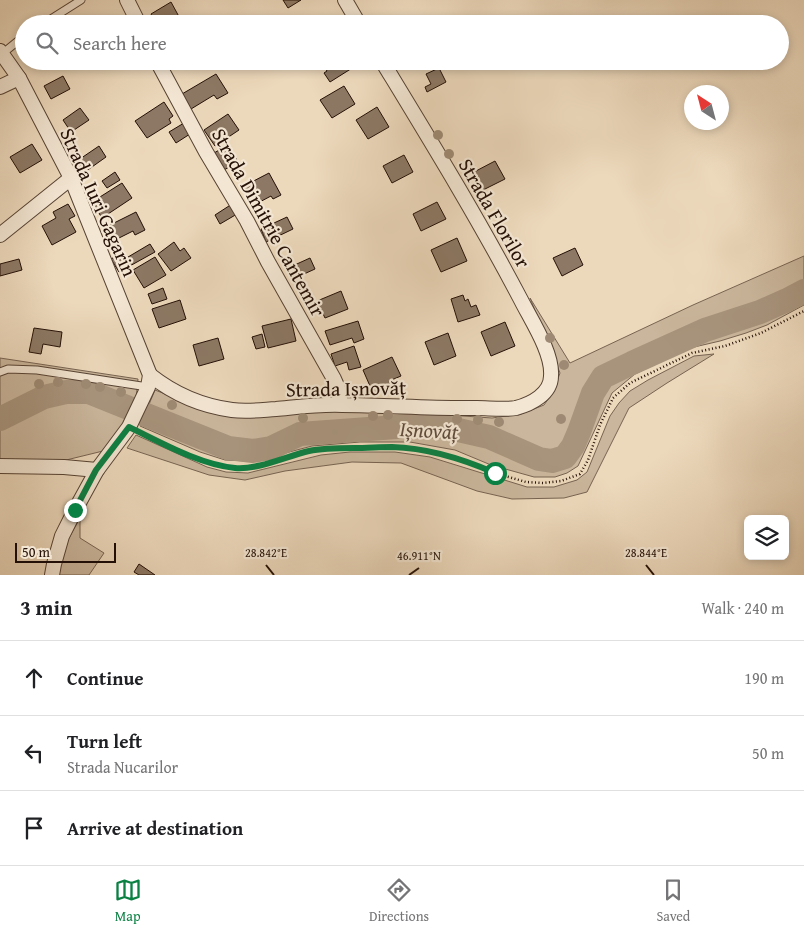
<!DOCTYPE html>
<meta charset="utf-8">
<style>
:root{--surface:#fff;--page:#f2f2f2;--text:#202124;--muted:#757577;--line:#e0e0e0;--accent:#0b8043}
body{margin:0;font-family:"Gentium Book Plus",serif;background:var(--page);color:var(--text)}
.controls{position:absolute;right:15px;bottom:15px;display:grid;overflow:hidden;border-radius:8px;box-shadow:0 2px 8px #0003}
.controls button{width:45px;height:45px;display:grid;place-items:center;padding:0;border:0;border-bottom:1px solid var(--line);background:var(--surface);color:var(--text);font:25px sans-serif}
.compass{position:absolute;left:684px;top:85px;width:45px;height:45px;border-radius:50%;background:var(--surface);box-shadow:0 2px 8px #0003;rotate:324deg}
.scale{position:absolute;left:15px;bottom:12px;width:101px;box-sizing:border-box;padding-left:5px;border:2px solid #241006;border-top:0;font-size:14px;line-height:18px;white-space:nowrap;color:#241006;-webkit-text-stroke:4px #f3e6d3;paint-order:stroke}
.stop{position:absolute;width:15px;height:15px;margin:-11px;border:4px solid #0b8043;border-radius:50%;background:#fff}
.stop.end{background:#0b8043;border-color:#fff;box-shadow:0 1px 5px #0008}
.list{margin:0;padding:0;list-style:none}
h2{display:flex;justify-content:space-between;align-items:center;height:65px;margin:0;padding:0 20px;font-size:21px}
h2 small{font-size:16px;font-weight:400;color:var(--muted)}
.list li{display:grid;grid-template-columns:32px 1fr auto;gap:15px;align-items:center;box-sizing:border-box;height:75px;padding:0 20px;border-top:1px solid var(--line)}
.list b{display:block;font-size:19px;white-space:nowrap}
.list p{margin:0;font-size:16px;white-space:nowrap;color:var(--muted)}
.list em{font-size:16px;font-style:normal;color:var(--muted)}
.icon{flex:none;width:28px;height:28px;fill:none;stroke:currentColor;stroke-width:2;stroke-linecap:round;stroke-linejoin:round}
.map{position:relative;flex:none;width:804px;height:575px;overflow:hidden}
.search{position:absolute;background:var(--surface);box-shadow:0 2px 8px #0003;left:15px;right:15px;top:15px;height:55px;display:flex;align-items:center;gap:12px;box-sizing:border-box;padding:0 18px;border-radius:28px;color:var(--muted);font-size:19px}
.sheet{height:290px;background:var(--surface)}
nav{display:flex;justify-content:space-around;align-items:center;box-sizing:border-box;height:70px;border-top:1px solid var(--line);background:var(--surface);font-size:14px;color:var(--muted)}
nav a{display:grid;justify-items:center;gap:2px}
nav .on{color:var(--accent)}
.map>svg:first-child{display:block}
.green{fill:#cab69c;stroke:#776351}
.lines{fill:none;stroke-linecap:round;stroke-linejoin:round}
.river{stroke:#a8947d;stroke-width:24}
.building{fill:#8c7864;stroke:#241006}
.service-casing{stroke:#564233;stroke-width:9}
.minor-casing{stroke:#564233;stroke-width:16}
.path{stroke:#241006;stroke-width:2.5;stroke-dasharray:1 2.5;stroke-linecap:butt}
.service{stroke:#f3e6d3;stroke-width:7}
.minor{stroke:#f3e6d3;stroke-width:14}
.tree{fill:#9e8a74}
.route{stroke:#0b8043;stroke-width:6}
.ticks{fill:none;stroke:#241006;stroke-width:2}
.labels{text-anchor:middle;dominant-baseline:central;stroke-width:4.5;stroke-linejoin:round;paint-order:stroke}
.street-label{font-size:20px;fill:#241006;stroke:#f3e6d3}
.water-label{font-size:21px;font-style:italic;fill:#5f4b3c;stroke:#f3e6d3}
.ticks-label{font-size:12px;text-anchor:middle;fill:#241006;stroke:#f3e6d3;stroke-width:4.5;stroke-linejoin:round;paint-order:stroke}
</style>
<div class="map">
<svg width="804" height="575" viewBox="0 0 804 575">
<rect width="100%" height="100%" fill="#ecd8bb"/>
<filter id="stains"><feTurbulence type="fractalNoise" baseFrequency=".004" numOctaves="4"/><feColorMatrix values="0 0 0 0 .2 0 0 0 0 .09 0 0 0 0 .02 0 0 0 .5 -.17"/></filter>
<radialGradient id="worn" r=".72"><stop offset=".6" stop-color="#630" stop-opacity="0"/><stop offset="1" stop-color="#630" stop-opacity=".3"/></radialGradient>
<g class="green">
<polygon points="804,256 804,305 767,325 746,333 720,341 690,348 635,374 612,393 578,466 567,473 555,477 534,477 491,465 455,450 410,442 360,442 312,446 278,455 249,461 225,460 200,452 140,426 155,390 206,410 322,409 420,413 492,418 521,414 544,405 553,392 560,373 530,298 570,363 693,305"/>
<polygon points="714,354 667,383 629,408 587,492 564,498 512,499 477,491 401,463 352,462 285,471 245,480 209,475 127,448 136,435 207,467 226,472 248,473 321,455 350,452 395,452 430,457 527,487 554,487 577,480 587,472 610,416 619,403 630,391 648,380 694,356"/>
<polygon points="0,358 138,379 136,399 123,426 103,451 58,462 0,462"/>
<path d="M 329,379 C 332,386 331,391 327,397 L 319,398 Z"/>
<polygon points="80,518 80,538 104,553 89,575 58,575 63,549"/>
</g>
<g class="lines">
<polyline class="river" points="0,419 44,397 66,392 89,392 228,448 253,451 271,448 300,434 410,426 445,427 489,437 539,459 552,461 565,457 573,446 579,432 593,393 603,377 632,363 705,330 760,312 787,300 804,291"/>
</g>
<g class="building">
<polygon points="283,0 301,0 288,8"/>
<polygon points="171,2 183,24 156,24 151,14"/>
<polygon points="171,61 185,61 176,68"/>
<polygon points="321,61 355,61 357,65 330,82 324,73 327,71"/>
<polygon points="439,68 446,82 427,92 425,87 431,84 426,74"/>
<polygon points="216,74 228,93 217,99 214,95 191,109 182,94"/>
<polygon points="63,76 70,89 51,99 44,86"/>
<polygon points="344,86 355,104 332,118 320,100"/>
<polygon points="164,102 173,116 169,119 171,123 147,138 135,121"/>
<polygon points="377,107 389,127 368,139 356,120"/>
<polygon points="80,108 89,120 71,132 63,120"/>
<polygon points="228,114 239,130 215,146 204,130"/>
<polygon points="184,123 190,134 176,143 169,132"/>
<polygon points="32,144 42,160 20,173 10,157"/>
<polygon points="228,145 238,162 224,170 214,153"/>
<polygon points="99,146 106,157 82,174 74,163"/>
<polygon points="404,155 413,172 392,183 383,166"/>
<polygon points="495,161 505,179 483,190 474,172"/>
<polygon points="115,172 120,180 107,188 102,181"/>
<polygon points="269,173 281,195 273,199 271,196 254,205 244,186"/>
<polygon points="122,183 132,198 102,218 92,202"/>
<polygon points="437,202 446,219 421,231 413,214"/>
<polygon points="68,204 75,216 69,219 76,232 52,245 42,226 56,218 53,212"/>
<polygon points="232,204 237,214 220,224 215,215"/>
<polygon points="136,212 145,230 135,235 133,231 115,240 108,226"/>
<polygon points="287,217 293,229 266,242 261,229"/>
<polygon points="457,238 467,261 441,272 431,250"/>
<polygon points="174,242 180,251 184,248 191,258 171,271 158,254"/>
<polygon points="150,244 155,252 119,272 111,259 120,254 123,260"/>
<polygon points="575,248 583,265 562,276 553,258"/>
<polygon points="155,257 166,275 144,288 133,270"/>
<polygon points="310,258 315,269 293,279 288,268"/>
<polygon points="19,259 22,270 0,276 0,264"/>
<polygon points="163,288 167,299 152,304 148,294"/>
<polygon points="341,291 348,309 325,318 317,301"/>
<polygon points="463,295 465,301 468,299 471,307 476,305 480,315 458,322 451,299"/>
<polygon points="180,300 186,319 159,328 152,309"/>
<polygon points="291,319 296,341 268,348 262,326"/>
<polygon points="358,321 364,339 354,343 352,338 330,345 325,331"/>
<polygon points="505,322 515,346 491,356 481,332"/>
<polygon points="34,328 62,332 60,347 43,344 41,354 29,352"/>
<polygon points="448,333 456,356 434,365 425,342"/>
<polygon points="262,334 265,347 256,349 252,337"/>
<polygon points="218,338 224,359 199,366 193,345"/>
<polygon points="354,346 361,367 349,370 347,362 335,366 331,354"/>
<polygon points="392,357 401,376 389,381 390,385 373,393 363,370"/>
<polygon points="139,564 155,575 139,575 134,572"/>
</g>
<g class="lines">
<defs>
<g id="service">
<polyline points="43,24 81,0"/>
<polyline points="2,54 24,36"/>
<polyline points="0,372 8,369 37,370 148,387"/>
</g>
<g id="minor">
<polyline points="127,0 139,24"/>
<polyline points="345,0 359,24"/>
<polyline points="0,51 19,78 71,178 150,375 148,387 129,427 97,470 75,510 62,536 54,564 52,575"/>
<polyline points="157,61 206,152 247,221 268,262 334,379 338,388 341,404"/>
<polyline points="0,87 19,78"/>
<polyline points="0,235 71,178"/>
<path d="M 150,375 C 174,394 202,406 232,410 C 247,412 261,410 276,409 C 298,407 320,404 342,405 C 387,405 432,409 477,408 C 488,408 505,410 516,408 C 531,404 551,394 551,376 C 553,353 531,320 521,300 C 478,218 430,140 382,61"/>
<polyline points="0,466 64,467 97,470"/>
</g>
</defs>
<use href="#service" class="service-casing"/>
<use href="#minor" class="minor-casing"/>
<polyline class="path" points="140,432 199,459 219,465 237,468 251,467 310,451 344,448 394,447 437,453 472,463 495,473 526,482 543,483 561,481 580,474 588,460 600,425 613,398 630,383 692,353 725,346 761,333 804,311"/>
<use href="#service" class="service"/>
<use href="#minor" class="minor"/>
</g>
<g class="tree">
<circle cx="438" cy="135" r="5"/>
<circle cx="449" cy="154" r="5"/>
<circle cx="550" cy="338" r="5"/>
<circle cx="564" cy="365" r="5"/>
<circle cx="58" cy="382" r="5"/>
<circle cx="39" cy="384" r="5"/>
<circle cx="86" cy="384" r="5"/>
<circle cx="100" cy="387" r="5"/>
<circle cx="121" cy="392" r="5"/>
<circle cx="172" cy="405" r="5"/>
<circle cx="388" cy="415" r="5"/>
<circle cx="373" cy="416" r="5"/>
<circle cx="303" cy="418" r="5"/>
<circle cx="457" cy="419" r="5"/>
<circle cx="561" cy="419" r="5"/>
<circle cx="478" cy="420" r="5"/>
<circle cx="499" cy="422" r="5"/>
</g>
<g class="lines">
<path class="route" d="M 75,510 L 96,470 L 129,427 C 160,442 200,465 235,468 C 258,470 287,456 309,451 C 323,448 340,448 354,448 C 367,448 380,447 392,447 C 428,448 463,459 495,473"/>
</g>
<path class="ticks" d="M 266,565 L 274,575M 646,565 L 654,575M 409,575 L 419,568"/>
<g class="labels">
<g class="street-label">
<text transform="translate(99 202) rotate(66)">Strada Iuri Gagarin</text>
<text transform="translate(495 213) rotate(60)">Strada Florilor</text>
<text transform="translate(269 222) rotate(61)">Strada Dimitrie Cantemir</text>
<text transform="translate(346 388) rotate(-1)">Strada Ișnovăț</text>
</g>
<g class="water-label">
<text transform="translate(429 430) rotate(3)">Ișnovăț</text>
</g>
</g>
<g class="ticks-label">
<text x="266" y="557">28.842°E</text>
<text x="646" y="557">28.844°E</text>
<text x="419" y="560">46.911°N</text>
</g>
<rect width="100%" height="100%" filter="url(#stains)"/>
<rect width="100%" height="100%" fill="url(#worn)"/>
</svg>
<div class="controls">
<button><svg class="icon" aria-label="layers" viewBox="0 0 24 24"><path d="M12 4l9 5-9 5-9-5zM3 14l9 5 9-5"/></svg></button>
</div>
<svg class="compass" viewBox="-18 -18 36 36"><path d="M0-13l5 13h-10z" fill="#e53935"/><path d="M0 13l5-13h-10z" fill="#757577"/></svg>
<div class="scale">50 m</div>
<div class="stop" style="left:495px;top:473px"></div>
<div class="stop end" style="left:75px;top:510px"></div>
<div class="search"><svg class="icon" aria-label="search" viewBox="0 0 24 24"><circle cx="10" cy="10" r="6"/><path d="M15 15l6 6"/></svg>Search here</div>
</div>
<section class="sheet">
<h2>3 min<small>Walk · 240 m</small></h2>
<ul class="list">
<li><svg class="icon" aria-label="ahead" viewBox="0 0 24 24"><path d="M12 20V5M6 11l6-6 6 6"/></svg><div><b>Continue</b></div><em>190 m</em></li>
<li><svg class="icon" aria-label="left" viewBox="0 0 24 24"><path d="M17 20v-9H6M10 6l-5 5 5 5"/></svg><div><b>Turn left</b><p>Strada Nucarilor</p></div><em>50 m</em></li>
<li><svg class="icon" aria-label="arrive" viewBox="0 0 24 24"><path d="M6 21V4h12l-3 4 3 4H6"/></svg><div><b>Arrive at destination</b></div></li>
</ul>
</section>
<nav>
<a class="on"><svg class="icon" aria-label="map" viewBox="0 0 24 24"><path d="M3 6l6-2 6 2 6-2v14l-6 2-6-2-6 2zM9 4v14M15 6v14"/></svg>Map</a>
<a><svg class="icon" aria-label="directions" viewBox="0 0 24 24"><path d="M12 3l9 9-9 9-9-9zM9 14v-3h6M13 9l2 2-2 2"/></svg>Directions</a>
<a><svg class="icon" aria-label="saved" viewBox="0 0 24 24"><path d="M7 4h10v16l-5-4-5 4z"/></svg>Saved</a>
</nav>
